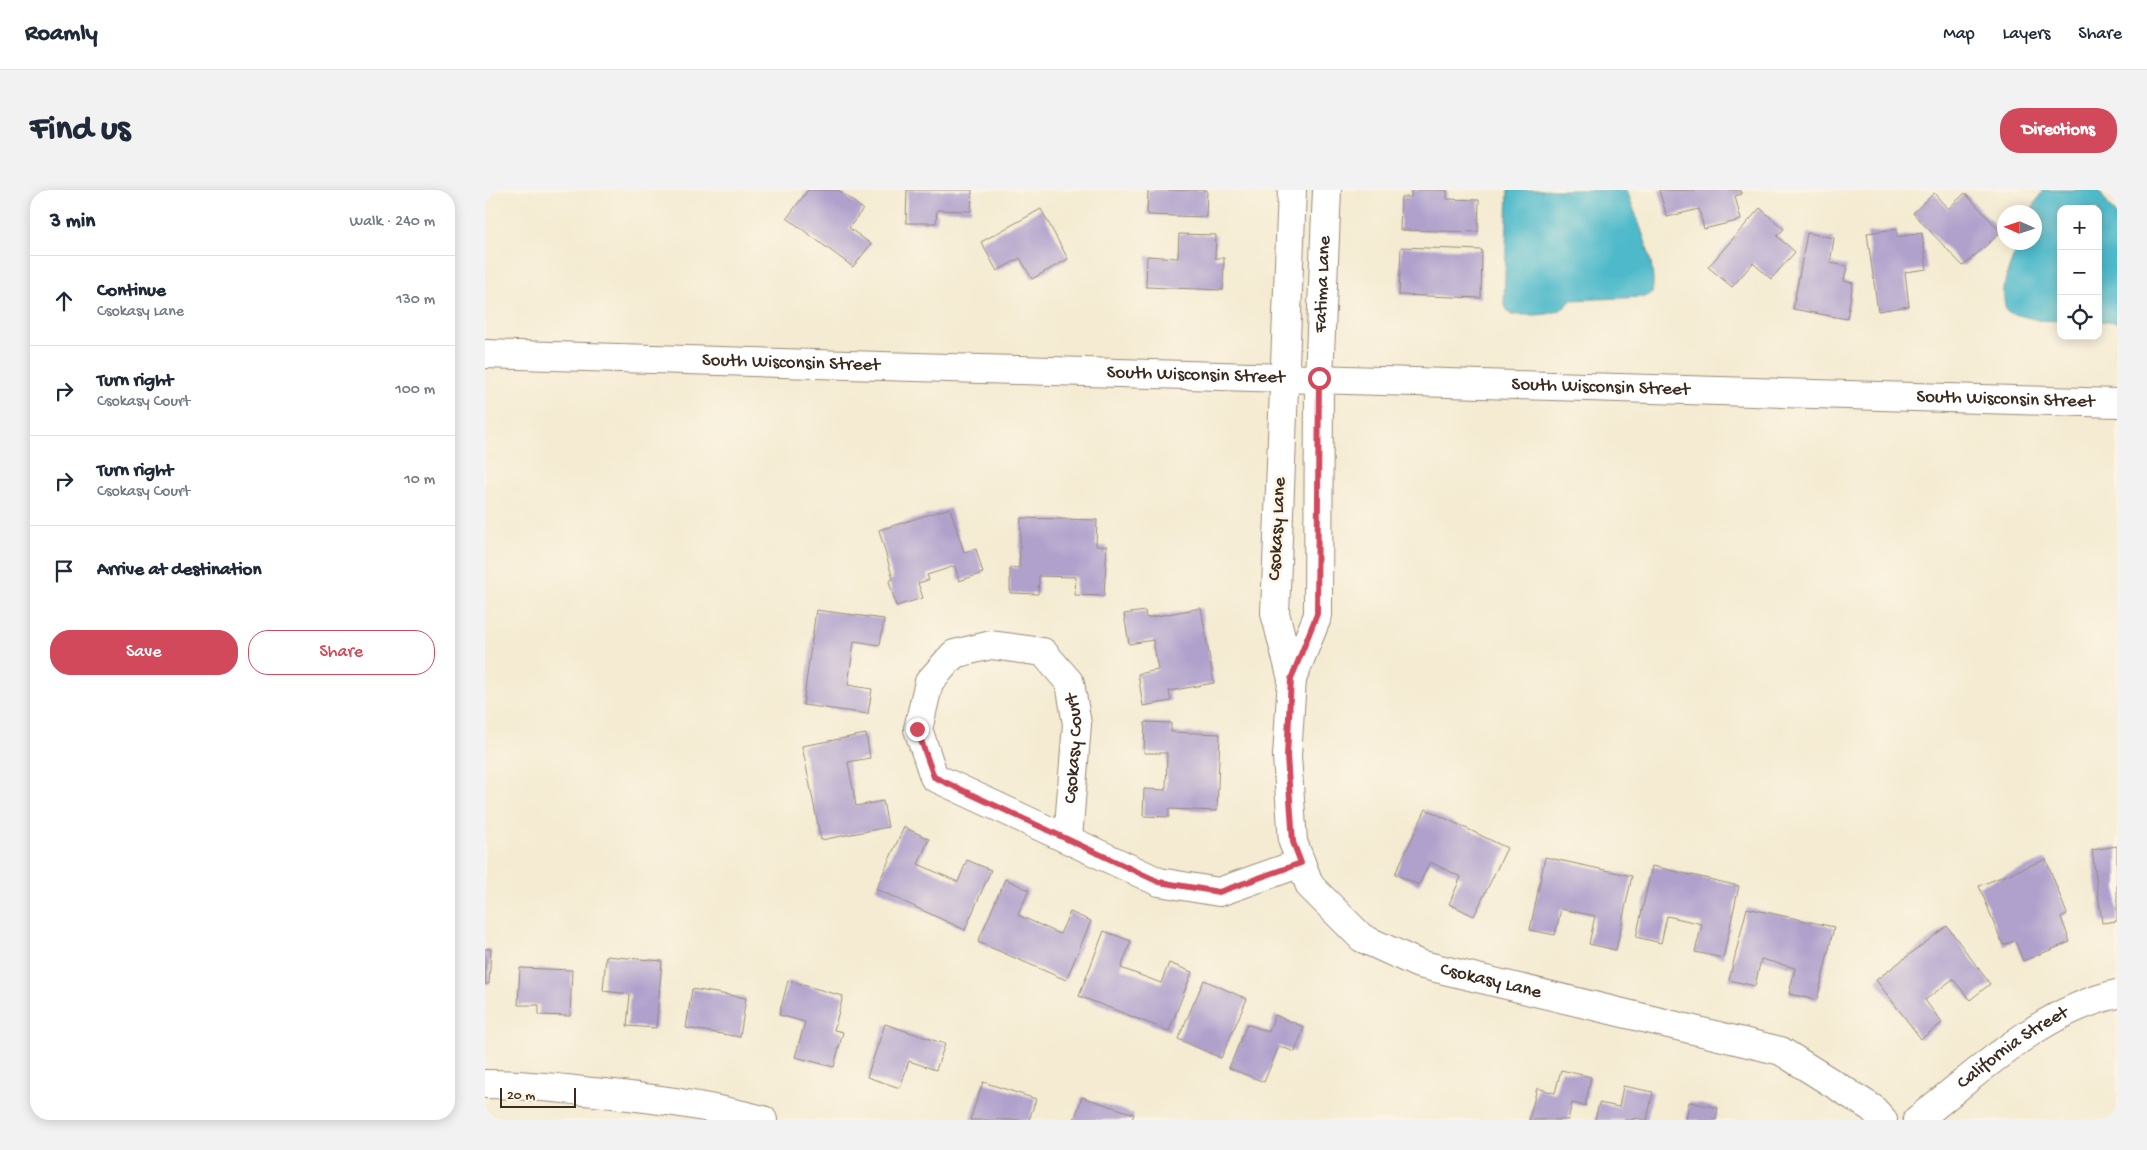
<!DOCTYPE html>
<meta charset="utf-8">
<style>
:root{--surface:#fff;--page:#f2f2f3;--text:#1f2937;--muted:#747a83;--line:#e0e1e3;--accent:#d1495b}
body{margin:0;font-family:"Gochi Hand",sans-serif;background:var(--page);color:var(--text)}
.controls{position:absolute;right:15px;top:15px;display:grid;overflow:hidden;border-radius:10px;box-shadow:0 2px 12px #0003}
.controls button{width:45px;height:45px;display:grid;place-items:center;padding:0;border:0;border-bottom:1px solid var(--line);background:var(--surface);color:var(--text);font:25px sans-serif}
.compass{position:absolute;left:1512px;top:15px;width:45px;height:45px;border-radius:50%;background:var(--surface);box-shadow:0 2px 12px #0003;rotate:273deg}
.scale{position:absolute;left:15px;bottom:12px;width:76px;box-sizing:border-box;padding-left:5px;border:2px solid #3b2a1e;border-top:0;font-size:14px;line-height:18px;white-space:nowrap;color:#3b2a1e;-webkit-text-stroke:4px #fcf5e5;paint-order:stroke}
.stop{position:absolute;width:15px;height:15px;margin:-11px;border:4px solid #d1495b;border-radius:50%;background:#fff}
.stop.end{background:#d1495b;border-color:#fff;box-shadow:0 1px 5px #0008}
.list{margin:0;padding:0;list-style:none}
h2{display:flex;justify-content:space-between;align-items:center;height:65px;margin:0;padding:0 20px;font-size:21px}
h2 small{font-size:16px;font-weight:400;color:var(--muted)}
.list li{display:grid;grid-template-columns:32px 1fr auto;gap:15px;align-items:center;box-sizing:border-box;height:90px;padding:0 20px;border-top:1px solid var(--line)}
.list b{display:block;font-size:19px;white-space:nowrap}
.list p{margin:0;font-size:16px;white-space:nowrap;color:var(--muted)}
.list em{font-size:16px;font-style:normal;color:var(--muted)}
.actions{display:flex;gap:10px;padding:15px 20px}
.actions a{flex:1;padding:11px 0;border:1px solid var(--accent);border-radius:20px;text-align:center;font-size:18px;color:var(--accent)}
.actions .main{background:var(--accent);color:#fff}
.icon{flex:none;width:28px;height:28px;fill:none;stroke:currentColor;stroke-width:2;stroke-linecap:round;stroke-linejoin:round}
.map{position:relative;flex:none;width:1632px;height:930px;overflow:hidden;border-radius:20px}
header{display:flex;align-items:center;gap:30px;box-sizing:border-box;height:70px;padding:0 25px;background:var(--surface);border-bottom:1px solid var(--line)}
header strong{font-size:24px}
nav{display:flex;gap:28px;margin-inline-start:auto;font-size:18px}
.intro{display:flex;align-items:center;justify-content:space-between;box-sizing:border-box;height:120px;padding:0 30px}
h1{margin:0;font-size:35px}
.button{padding:12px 22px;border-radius:20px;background:var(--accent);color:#fff;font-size:18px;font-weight:700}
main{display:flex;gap:30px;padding:0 30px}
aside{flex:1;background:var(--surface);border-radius:20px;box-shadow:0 2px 12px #0003}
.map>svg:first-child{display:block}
.water{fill:#4eb9ca;stroke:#447274}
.building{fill:#afa0cc}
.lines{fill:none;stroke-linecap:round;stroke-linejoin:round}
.minor-casing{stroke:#988a78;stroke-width:30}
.minor{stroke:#fff;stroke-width:28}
.route{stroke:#d1495b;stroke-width:6}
.labels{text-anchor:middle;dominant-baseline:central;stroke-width:5;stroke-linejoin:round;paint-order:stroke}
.street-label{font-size:19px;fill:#3b2a1e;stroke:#fcf5e5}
</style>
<header>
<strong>Roamly</strong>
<nav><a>Map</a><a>Layers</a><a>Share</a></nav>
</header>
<div class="intro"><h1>Find us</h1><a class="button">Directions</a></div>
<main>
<aside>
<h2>3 min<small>Walk · 240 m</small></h2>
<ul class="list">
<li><svg class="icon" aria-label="ahead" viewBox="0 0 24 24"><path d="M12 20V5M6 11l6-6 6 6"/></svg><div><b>Continue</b><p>Csokasy Lane</p></div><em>130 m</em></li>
<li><svg class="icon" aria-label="right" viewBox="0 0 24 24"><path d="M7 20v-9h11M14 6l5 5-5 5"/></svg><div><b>Turn right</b><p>Csokasy Court</p></div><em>100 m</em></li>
<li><svg class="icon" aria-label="right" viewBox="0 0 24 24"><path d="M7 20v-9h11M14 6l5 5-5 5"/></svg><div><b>Turn right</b><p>Csokasy Court</p></div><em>10 m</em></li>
<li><svg class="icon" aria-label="arrive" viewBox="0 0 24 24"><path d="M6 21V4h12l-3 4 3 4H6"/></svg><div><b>Arrive at destination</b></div></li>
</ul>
<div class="actions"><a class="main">Save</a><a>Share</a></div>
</aside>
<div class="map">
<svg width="1632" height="930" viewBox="0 0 1632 930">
<rect width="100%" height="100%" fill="#fcf5e5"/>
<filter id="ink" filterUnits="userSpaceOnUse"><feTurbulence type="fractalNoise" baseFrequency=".02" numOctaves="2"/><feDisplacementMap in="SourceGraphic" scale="10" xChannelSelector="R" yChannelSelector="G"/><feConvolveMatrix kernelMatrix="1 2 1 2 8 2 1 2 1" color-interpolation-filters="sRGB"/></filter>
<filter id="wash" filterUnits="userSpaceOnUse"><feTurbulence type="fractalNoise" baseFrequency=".0096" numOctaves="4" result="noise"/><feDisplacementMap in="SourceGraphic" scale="20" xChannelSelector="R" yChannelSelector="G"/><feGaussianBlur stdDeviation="1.12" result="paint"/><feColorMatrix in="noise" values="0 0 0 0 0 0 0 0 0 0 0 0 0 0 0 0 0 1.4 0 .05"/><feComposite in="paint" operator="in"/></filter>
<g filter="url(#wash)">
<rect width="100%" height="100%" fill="#f4ebd2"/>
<g class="water">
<path d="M 1023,0 L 1142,0 C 1151,29 1173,73 1167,103 L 1160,107 L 1086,110 C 1074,129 1047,124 1026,125 L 1019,115 Z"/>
<path d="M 1558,0 L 1613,0 L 1632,27 L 1632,132 L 1613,131 L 1613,19 L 1576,19 L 1576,131 L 1553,130 L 1522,122 C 1513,98 1525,76 1534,53 L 1550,52 L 1550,22 L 1545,22 Z"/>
</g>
<g id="blocks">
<g class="building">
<polygon points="323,0 353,0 378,19 364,38 386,54 368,77 302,28"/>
<polygon points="422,0 487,0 486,21 452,20 451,33 421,33"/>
<polygon points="663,0 722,0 721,27 662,25"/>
<polygon points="926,0 962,0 962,9 994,10 993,42 915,40 916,7 926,7"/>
<polygon points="1174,0 1255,0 1257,4 1250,6 1256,30 1219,39 1214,19 1182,27"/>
<polygon points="1449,3 1463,19 1480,3 1516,42 1478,76 1428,23"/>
<polygon points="1275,18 1299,39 1292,46 1310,62 1286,89 1268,73 1247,97 1223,77"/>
<polygon points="556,19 583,69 547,89 535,68 512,81 496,52"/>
<polygon points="1412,39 1412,47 1437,43 1442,79 1420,82 1424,116 1393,121 1382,43"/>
<polygon points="1322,43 1349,48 1345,73 1362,76 1359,91 1368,93 1362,129 1308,119"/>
<polygon points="694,44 731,45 730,68 739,68 738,100 661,97 662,66 693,68"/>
<polygon points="916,57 997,60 996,108 914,105"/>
<polygon points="465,318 479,362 491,359 498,383 474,391 470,376 442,385 444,390 433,393 438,408 411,416 404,391 408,389 394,340"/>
<polygon points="536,328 612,330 611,356 622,356 619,406 590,405 591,387 554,386 553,404 525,403 525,377 534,378"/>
<polygon points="716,418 729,493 684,501 686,511 658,516 653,484 673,480 668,450 644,454 639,424 660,421 661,428"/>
<polygon points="331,420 399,429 395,455 369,451 363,495 387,499 383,524 318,515"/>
<polygon points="660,532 686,533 686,542 735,544 732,621 684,619 684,627 658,626 659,599 681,600 682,563 659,563"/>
<polygon points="381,544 385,568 363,572 371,616 398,611 403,637 336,650 317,556"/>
<polygon points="941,619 1022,658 989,726 964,714 976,687 945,672 934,695 910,684"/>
<polygon points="419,637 444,649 433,674 473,692 482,670 506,680 480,740 391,699"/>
<polygon points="1632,656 1632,731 1617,733 1607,660"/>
<polygon points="1060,667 1147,686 1131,760 1104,754 1110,726 1076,719 1070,745 1045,740"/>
<polygon points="1561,669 1582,724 1576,727 1585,752 1538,771 1530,751 1518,755 1494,696"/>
<polygon points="1167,676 1254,696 1238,768 1210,762 1217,734 1182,726 1176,753 1151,747"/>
<polygon points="520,689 544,700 533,725 575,744 585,722 606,731 581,790 493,752"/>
<polygon points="1262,718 1349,737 1332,810 1304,804 1310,778 1276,769 1270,796 1244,790"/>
<polygon points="1462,736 1505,794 1485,810 1468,789 1440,810 1457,833 1436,849 1391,790"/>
<polygon points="619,741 646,751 636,778 676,793 684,773 707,782 684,841 594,806"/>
<polygon points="0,759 6,759 4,794 0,794"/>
<polygon points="121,766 177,771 171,838 142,836 145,804 118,801"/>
<polygon points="35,778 87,780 85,826 54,825 54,815 33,815"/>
<polygon points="719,790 762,809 736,868 693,849"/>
<polygon points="303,791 358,806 349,840 358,842 349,877 310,867 320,832 294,825"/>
<polygon points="207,799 261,808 255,847 201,838"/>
<polygon points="790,825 819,837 810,862 794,856 779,892 744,878 762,834 784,842"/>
<polygon points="400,834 460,854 451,880 424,871 415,898 382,887"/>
<polygon points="1076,880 1106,887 1100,916 1087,913 1083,930 1044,930 1052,898 1070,903"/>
<polygon points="498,892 551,909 544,930 485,930"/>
<polygon points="1138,896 1168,902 1162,930 1149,928 1148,930 1110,930 1114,913 1134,917"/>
<polygon points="597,907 649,924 647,930 589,930"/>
<polygon points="1204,912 1233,918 1231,930 1201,930"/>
</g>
</g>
</g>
<g filter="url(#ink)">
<use href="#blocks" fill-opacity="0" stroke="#988a78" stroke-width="1"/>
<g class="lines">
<defs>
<g id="minor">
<path id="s1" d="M 807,0 L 790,423 L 807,489 L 802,566 L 808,652 L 825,696 L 877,748 L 934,774 L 1296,861 L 1387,918 L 1398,930"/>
<path id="s2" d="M 0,164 L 1632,213"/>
<path id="s3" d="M 807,489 L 833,425 L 834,188 L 842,0"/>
<path id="s4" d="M 583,649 L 592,534 L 585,493 L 558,462 L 506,455 L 469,464 L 444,492 L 433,539 L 449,587 L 674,692 L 734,702 L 816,673"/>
<path d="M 0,894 C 40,894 79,899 119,903 C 172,909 225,916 278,930"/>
<path id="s5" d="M 1432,930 C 1493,883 1555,821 1632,804"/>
</g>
</defs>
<use href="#minor" class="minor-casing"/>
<use href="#minor" class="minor"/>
</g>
</g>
<g class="lines" filter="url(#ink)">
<polyline class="route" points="432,539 449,587 674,692 734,702 816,673 808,652 802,566 806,489 832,424 834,188"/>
</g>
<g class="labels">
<g class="street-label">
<text stroke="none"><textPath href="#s3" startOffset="400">Fatima Lane</textPath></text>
<text stroke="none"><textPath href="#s2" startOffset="306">South Wisconsin Street</textPath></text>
<text stroke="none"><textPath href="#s2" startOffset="711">South Wisconsin Street</textPath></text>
<text stroke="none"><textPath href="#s2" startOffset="1116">South Wisconsin Street</textPath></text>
<text stroke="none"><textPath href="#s2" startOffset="1521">South Wisconsin Street</textPath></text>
<text transform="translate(793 339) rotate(-87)">Csokasy Lane</text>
<text stroke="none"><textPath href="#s4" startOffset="91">Csokasy Court</textPath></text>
<text stroke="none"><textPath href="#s1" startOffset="912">Csokasy Lane</textPath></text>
<text stroke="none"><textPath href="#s5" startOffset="120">California Street</textPath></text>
</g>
</g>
</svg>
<div class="controls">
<button>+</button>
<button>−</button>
<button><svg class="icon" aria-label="locate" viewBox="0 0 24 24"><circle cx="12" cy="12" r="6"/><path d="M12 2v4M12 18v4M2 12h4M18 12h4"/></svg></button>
</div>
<svg class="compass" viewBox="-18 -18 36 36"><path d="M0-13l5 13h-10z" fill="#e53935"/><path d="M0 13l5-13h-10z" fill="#747a83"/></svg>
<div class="scale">20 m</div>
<div class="stop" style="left:834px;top:188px"></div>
<div class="stop end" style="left:432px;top:539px"></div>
</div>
</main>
